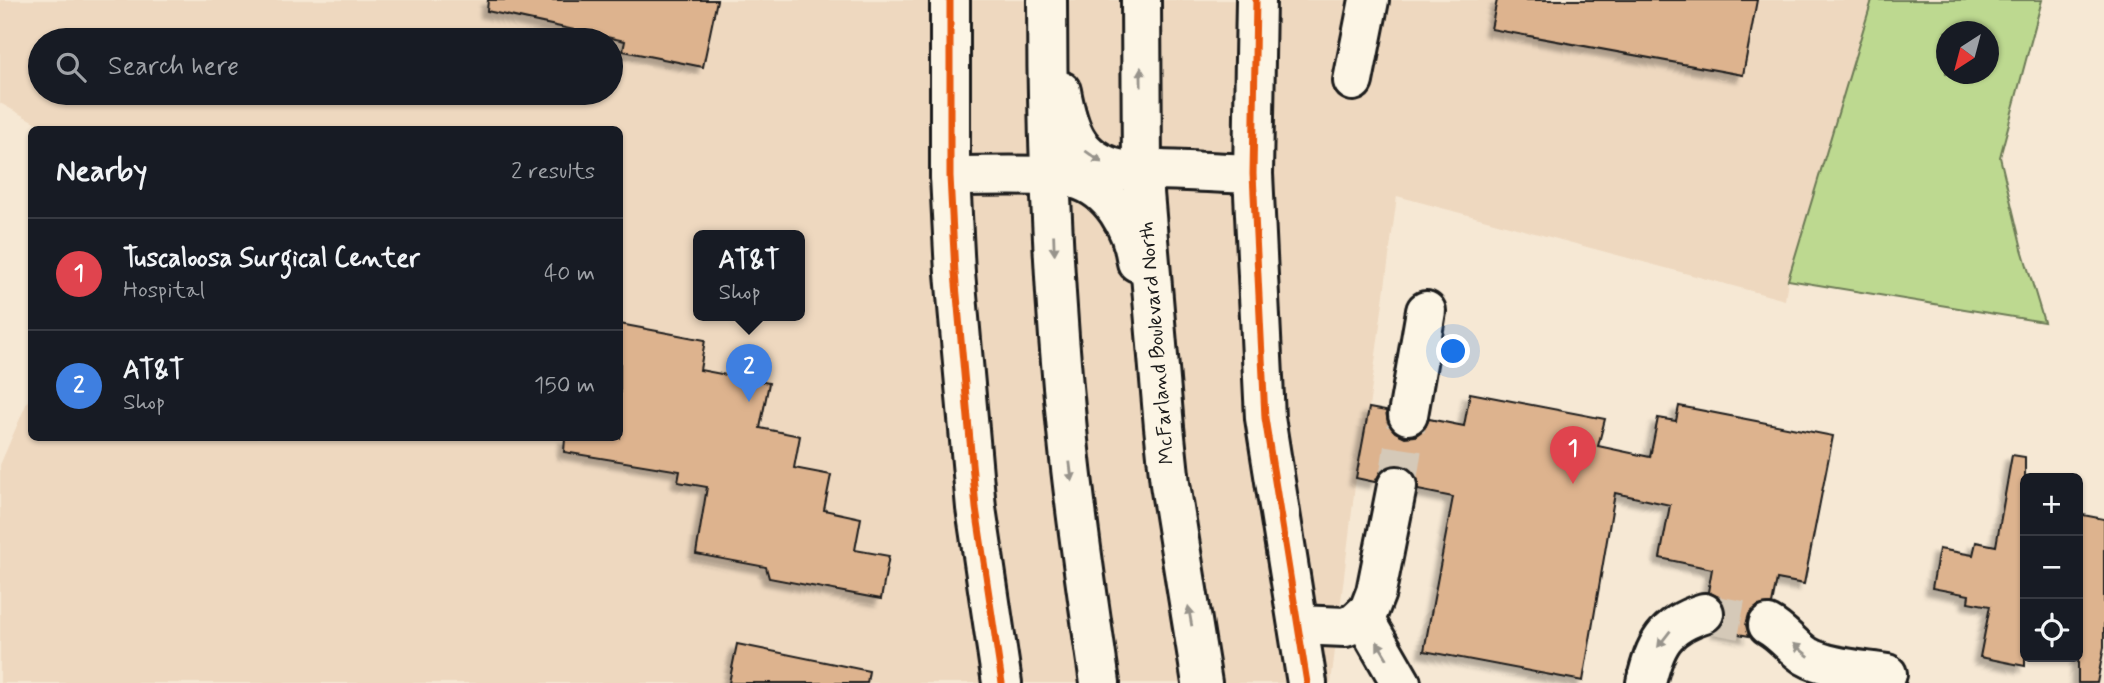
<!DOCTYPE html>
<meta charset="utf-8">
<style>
:root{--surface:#171b24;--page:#242831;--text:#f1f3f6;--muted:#9ea1a6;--line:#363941;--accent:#8c9099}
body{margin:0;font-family:Mynerve,sans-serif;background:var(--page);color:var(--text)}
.controls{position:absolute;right:21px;bottom:21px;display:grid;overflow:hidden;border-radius:10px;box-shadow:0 2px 5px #0004}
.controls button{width:63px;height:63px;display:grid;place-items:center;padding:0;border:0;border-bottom:2px solid var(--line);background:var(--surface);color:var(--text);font:35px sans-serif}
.compass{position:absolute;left:1936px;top:21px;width:63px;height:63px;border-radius:50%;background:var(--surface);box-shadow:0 2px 5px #0004;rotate:216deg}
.you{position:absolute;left:1454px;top:352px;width:24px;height:24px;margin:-18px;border:5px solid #fff;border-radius:50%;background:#1a73e8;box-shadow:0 0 0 10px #1a73e833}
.badge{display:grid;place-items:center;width:46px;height:46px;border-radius:50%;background:var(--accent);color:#fff;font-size:23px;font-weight:700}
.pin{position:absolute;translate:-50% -58px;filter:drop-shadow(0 2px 4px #0008)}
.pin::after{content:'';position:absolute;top:37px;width:24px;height:21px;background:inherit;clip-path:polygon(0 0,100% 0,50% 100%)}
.popup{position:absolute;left:693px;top:230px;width:112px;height:91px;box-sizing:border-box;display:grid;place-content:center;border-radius:10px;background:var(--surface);filter:drop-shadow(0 2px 5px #0005);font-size:23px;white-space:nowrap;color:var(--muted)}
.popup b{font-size:26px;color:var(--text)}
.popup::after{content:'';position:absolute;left:50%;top:100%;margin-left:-14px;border:14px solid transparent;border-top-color:var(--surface)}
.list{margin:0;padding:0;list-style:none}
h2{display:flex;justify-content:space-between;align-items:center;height:91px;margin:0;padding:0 28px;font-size:30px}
h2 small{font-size:23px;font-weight:400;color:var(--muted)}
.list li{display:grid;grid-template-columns:46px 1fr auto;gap:21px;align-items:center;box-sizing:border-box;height:112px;padding:0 28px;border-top:2px solid var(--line)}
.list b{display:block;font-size:26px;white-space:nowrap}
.list p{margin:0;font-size:23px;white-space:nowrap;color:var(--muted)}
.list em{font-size:23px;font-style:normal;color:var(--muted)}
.icon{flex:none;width:38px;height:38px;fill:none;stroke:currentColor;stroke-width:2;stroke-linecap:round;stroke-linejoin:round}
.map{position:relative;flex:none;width:2104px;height:683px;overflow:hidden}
.search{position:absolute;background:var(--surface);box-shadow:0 2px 5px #0004;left:28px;top:28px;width:595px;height:77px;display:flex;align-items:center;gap:18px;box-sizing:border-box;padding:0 24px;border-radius:38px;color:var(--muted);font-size:26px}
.panel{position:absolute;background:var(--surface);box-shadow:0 2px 5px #0004;left:28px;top:126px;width:595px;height:315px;border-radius:10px}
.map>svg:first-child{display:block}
.built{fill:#eed8bf;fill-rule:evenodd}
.green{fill:#bdd990;stroke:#6c7a56;stroke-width:2;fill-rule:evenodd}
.building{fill:#ddb38e;stroke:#1c1c1c;stroke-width:2;filter:url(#shadow)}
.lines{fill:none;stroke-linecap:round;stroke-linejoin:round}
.minor-tunnel{stroke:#d5c9b8;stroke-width:38;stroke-dasharray:38 19;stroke-linecap:butt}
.minor-casing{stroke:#1c1c1c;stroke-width:44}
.highway-casing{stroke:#1c1c1c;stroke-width:44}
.minor{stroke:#fcf5e5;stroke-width:38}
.highway{stroke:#fcf5e5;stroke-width:38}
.cycleway-casing{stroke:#fcf5e5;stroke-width:11}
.cycleway{stroke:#e8590c;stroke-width:7}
.oneway{fill:#97938b}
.labels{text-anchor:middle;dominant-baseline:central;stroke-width:5;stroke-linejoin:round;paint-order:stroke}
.street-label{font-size:21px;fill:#1c1c1c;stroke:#fcf5e5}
</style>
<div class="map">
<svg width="2104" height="683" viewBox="0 0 2104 683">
<defs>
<filter id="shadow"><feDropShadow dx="-6" dy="6" stdDeviation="2" flood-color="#0004"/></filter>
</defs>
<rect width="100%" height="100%" fill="#f6e8d4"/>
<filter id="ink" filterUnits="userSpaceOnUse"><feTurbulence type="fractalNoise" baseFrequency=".0143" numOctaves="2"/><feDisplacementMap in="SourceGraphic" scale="14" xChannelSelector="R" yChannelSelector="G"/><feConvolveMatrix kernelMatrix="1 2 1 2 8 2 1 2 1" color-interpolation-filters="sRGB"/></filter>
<g filter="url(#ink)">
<path class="built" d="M 0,0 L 1872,0 L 1788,280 L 1785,300 L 1397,196 L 1369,408 L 1356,478 L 1331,683 L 0,683 L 0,465 L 31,393 L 32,438 L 620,438 L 620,130 L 49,130 L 0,103 ZM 40,40 L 611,40 L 611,93 L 40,93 ZM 698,236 L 800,236 L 800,316 L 698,316 Z"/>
<path class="green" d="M 1872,0 L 2042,0 L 2000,157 L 2022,249 L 2044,322 L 1788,280 ZM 1946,32 L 1988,32 L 1988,74 L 1946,74 Z"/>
<g class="building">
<polygon points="488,0 717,0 703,67 623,51 625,41 487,11"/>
<polygon points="1497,0 1757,0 1743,75 1491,29"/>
<polygon points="620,324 705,340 700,370 769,383 760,428 800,436 794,468 831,475 824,510 861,518 855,550 889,556 881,599 769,578 766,567 696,554 707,487 678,482 680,471 564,452 565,438 620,438"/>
<polygon points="1470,393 1605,419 1598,446 1650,457 1658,418 1676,421 1679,406 1833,436 1804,584 1777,579 1772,604 1758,606 1749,614 1746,625 1749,636 1717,630 1726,616 1724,605 1719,597 1708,592 1712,569 1660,558 1670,505 1615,493 1583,681 1424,651 1453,497 1418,490 1418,480 1412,470 1401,465 1391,465 1381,471 1375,482 1356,478 1369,408 1386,411 1388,423 1395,432 1405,437 1415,436 1424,429 1429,419 1464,426"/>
<polygon points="2012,455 2025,457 2025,666 1980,657 1990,606 1968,602 1969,595 1932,588 1939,549 1973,555 1976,542 1996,546"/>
<polygon points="2078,514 2104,519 2104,647 2097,683 2078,683"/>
<polygon points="737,644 869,671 867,683 729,683"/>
</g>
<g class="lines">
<g class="minor-tunnel">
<polyline points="1397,486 1408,415"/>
<polyline points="1704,613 1768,625"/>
</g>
<defs>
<g id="minor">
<polyline points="950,0 950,176 955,273 976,508 1002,683"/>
<polyline points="1256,0 1253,174 1265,418 1307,683"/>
<polyline points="1353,81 1369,0"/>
<polyline points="1408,415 1426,311"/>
<polyline points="1363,617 1401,683"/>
<polyline points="1298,625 1345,627 1355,623 1369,610 1376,592 1397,486"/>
<path d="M 1768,625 C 1783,633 1792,647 1806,656 C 1826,668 1864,670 1887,674"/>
<path d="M 1646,683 C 1655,645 1664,625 1704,613"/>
</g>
<g id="highway">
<path d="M 1047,0 C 1047,143 1053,287 1067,430 C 1075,515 1088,599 1100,683"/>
<polyline points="1141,0 1142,169 1164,427 1170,484 1202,683"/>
<path d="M 1061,91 C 1068,128 1076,159 1118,169 C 1131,172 1147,170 1161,170 C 1192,171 1223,173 1253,174"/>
<path d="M 950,176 C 981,176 1012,175 1043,176 C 1053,177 1065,176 1075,179 C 1112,189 1132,228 1137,262"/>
</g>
</defs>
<use href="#minor" class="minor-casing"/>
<use href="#highway" class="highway-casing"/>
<use href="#minor" class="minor"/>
<use href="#highway" class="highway"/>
<defs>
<g id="cycleway">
<polyline points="950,0 950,176 955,273 976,508 1002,683"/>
<polyline points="1256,0 1253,174 1265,418 1307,683"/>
</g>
</defs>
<use href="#cycleway" class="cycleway-casing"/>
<use href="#cycleway" class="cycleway"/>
</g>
<defs><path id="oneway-solid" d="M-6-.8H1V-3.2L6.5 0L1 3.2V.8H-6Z" transform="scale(1.75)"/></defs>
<g class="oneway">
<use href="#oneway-solid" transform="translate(1141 77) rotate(-91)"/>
<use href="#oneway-solid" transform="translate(1094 157) rotate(35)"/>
<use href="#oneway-solid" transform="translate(1054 245) rotate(88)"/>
<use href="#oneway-solid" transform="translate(1071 472) rotate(83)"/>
<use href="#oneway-solid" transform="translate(1190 616) rotate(-100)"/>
<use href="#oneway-solid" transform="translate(1664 639) rotate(128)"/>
<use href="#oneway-solid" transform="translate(1382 650) rotate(-121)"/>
<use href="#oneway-solid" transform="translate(1801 650) rotate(-141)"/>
</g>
</g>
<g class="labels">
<g class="street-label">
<text transform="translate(1157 343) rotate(-95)">McFarland Boulevard North</text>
</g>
</g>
</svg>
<div class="controls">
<button>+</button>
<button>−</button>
<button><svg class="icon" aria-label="locate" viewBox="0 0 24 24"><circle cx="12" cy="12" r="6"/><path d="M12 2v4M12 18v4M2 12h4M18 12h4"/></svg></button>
</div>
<svg class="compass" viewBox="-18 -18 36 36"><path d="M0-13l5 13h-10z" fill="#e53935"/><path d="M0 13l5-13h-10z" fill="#9ea1a6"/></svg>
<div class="you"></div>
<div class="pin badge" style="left:1573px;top:484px;background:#e0444e">1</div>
<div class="pin badge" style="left:749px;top:402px;background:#3f7fe0">2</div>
<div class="popup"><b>AT&amp;T</b>Shop</div>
<div class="search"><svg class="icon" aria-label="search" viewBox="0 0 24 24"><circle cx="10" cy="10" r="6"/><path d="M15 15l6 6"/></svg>Search here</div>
<section class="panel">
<h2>Nearby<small>2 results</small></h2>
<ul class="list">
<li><span class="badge" style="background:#e0444e">1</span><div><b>Tuscaloosa Surgical Center</b><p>Hospital</p></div><em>40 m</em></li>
<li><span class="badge" style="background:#3f7fe0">2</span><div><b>AT&amp;T</b><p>Shop</p></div><em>150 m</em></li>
</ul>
</section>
</div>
